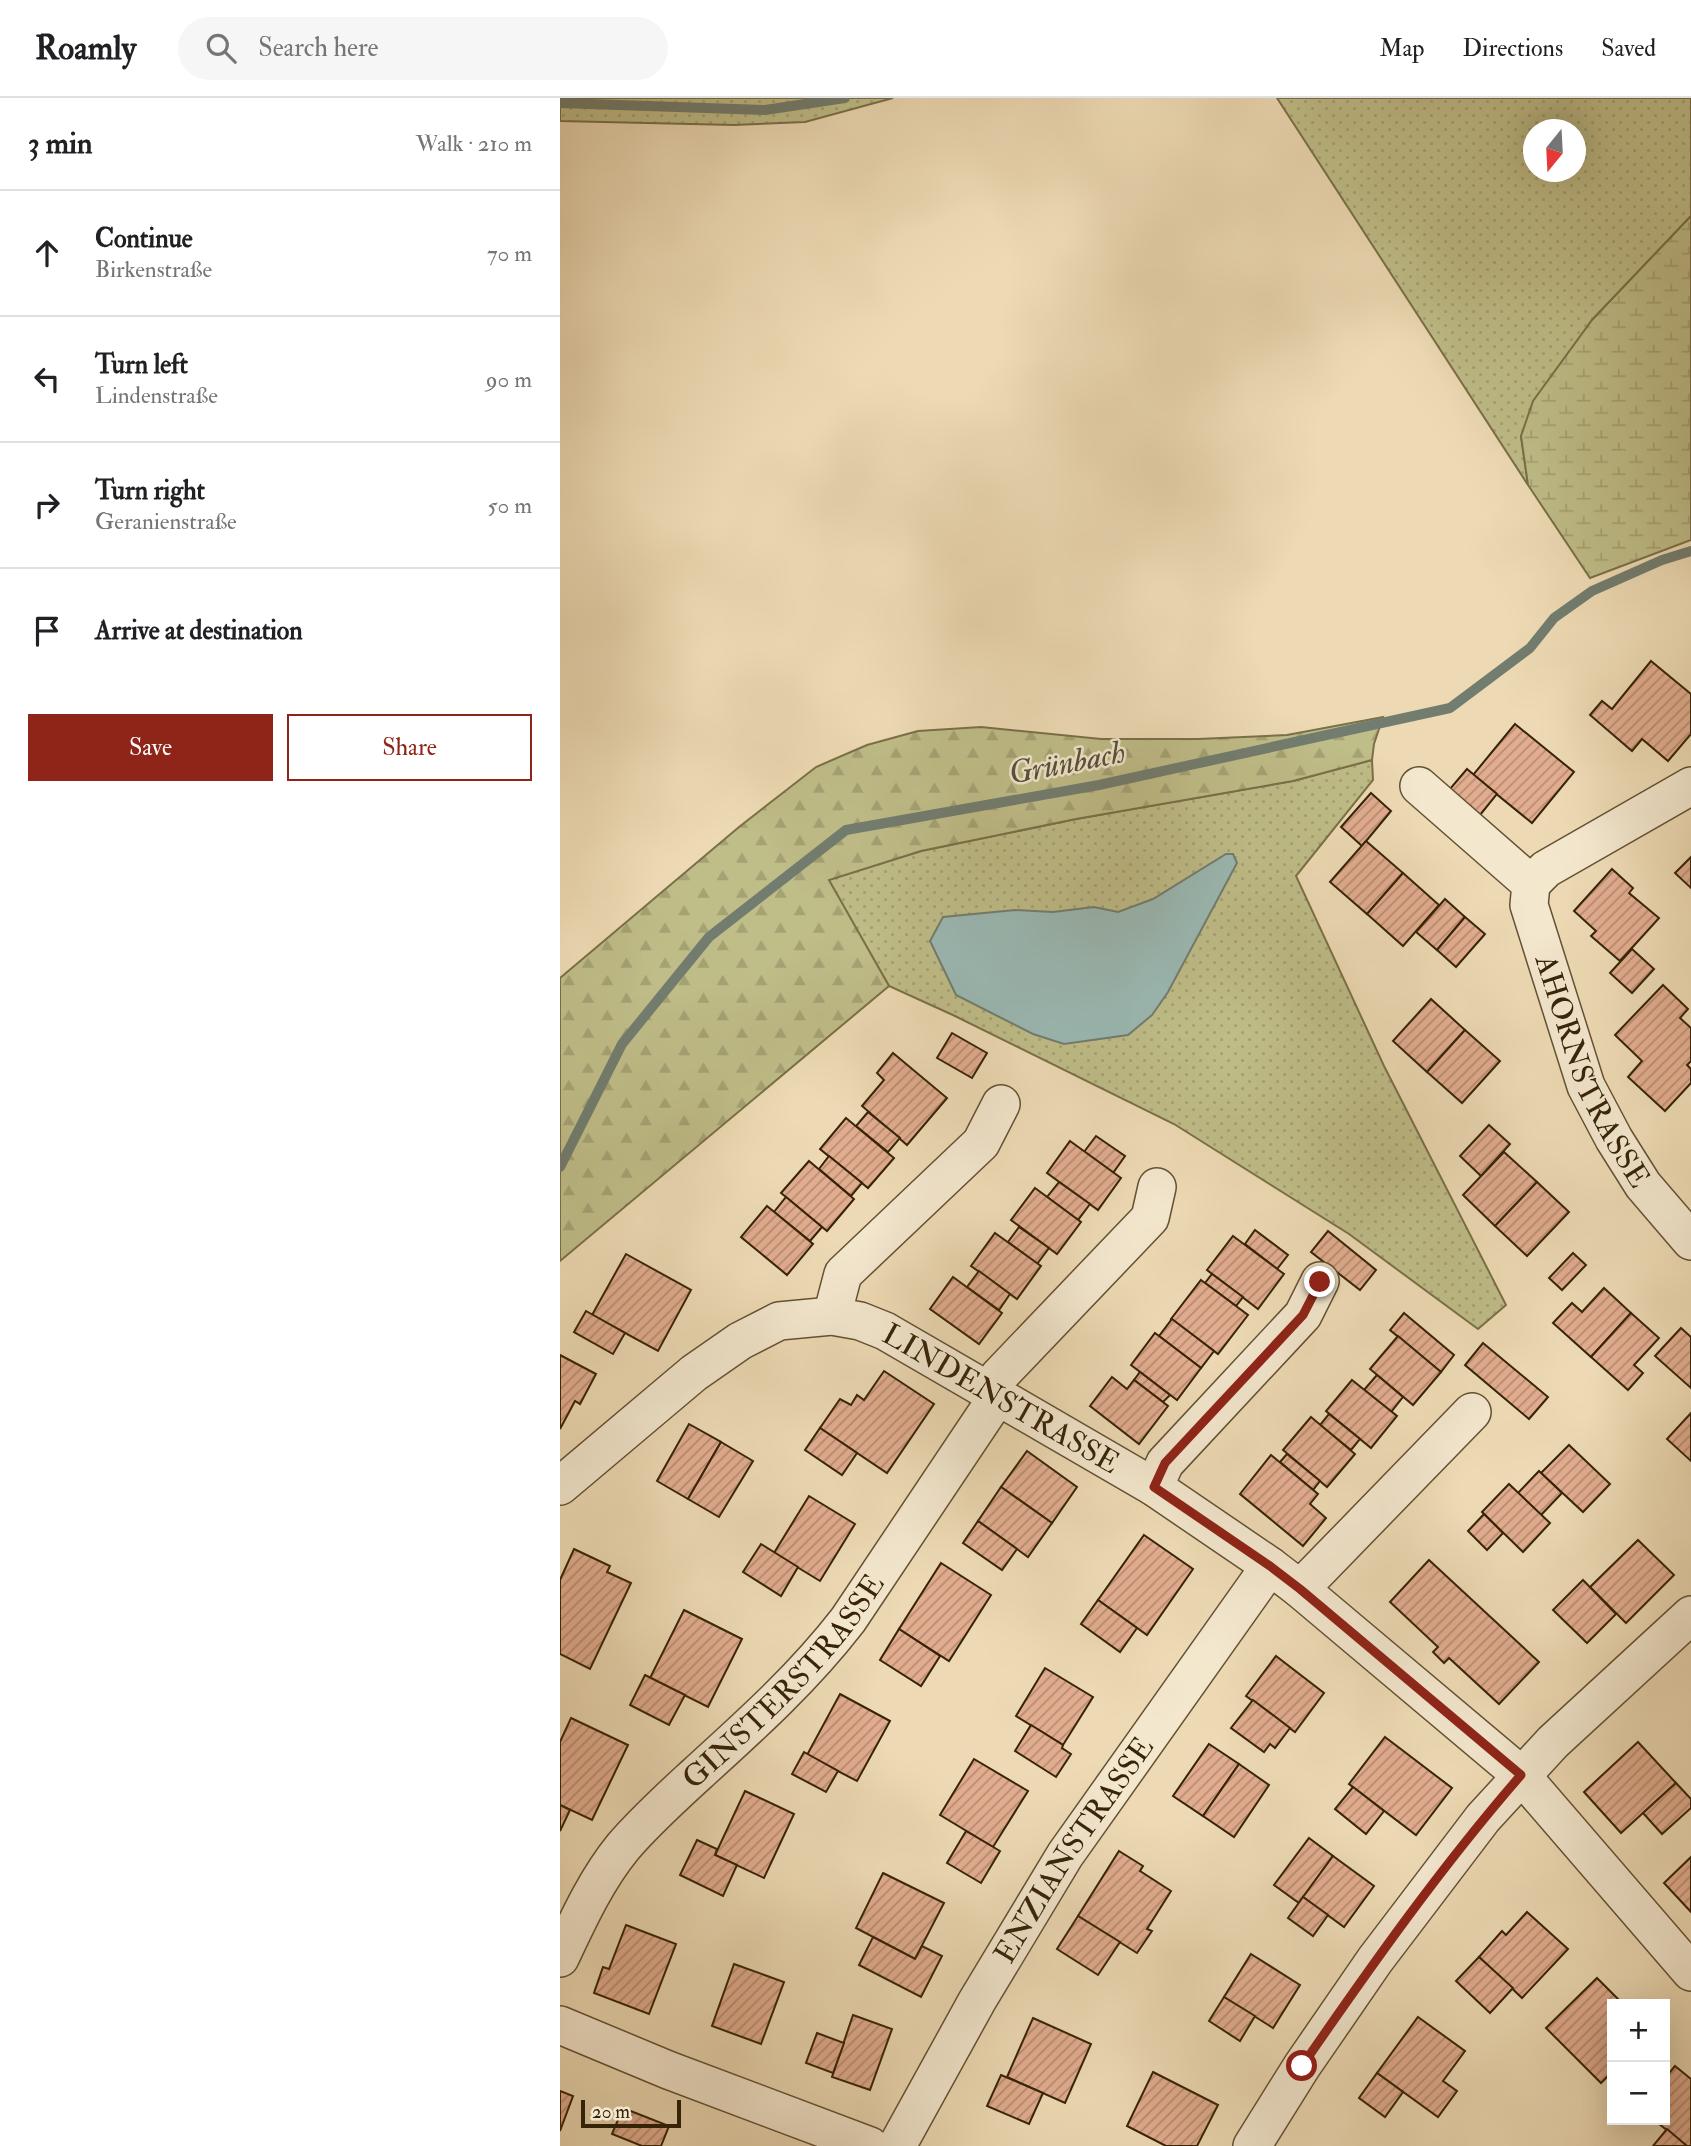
<!DOCTYPE html>
<meta charset="utf-8">
<style>
:root{--surface:#fff;--page:#f6f6f6;--text:#202124;--muted:#757577;--line:#e0e0e0;--accent:#8f2418}
body{margin:0;font-family:"IM FELL Double Pica",serif;background:var(--page);color:var(--text)}
.controls{position:absolute;right:21px;bottom:21px;display:grid;overflow:hidden;border-radius:0px;box-shadow:0 7px 28px #0002}
.controls button{width:63px;height:63px;display:grid;place-items:center;padding:0;border:0;border-bottom:2px solid var(--line);background:var(--surface);color:var(--text);font:35px sans-serif}
.compass{position:absolute;left:963px;top:21px;width:63px;height:63px;border-radius:50%;background:var(--surface);box-shadow:0 7px 28px #0002;rotate:198deg}
.scale{position:absolute;left:21px;bottom:18px;width:100px;box-sizing:border-box;padding-left:7px;border:4px solid #362308;border-top:0;font-size:19px;line-height:24px;white-space:nowrap;color:#362308;-webkit-text-stroke:5px #f3e7ce;paint-order:stroke}
.stop{position:absolute;width:21px;height:21px;margin:-16px;border:5px solid #8f2418;border-radius:50%;background:#fff}
.stop.end{background:#8f2418;border-color:#fff;box-shadow:0 2px 7px #0008}
.list{margin:0;padding:0;list-style:none}
h2{display:flex;justify-content:space-between;align-items:center;height:91px;margin:0;padding:0 28px;font-size:30px}
h2 small{font-size:23px;font-weight:400;color:var(--muted)}
.list li{display:grid;grid-template-columns:46px 1fr auto;gap:21px;align-items:center;box-sizing:border-box;height:126px;padding:0 28px;border-top:2px solid var(--line)}
.list b{display:block;font-size:26px;white-space:nowrap}
.list p{margin:0;font-size:23px;white-space:nowrap;color:var(--muted)}
.list em{font-size:23px;font-style:normal;color:var(--muted)}
.actions{display:flex;gap:14px;padding:21px 28px}
.actions a{flex:1;padding:16px 0;border:2px solid var(--accent);border-radius:0px;text-align:center;font-size:24px;color:var(--accent)}
.actions .main{background:var(--accent);color:#fff}
.icon{flex:none;width:38px;height:38px;fill:none;stroke:currentColor;stroke-width:2;stroke-linecap:round;stroke-linejoin:round}
.map{position:relative;flex:none;width:1131px;height:2048px;overflow:hidden}
header{display:flex;align-items:center;gap:42px;box-sizing:border-box;height:98px;padding:0 35px;background:var(--surface);border-bottom:2px solid var(--line)}
header strong{font-size:33px}
nav{display:flex;gap:38px;margin-inline-start:auto;font-size:24px}
.search{width:490px;height:63px;background:var(--page);display:flex;align-items:center;gap:18px;box-sizing:border-box;padding:0 24px;border-radius:38px;color:var(--muted);font-size:26px}
main{display:flex}
aside{flex:1;background:var(--surface)}
.map>svg:first-child{display:block}
.grass{fill:url(#grass-dots);stroke:#7a7048;stroke-width:2;fill-rule:evenodd}
.forest{fill:url(#forest-firs);stroke:#7a7048;stroke-width:2}
.wetland{fill:url(#wetland-marsh);stroke:#7a7048;stroke-width:2}
.water{fill:#9ab9b4;stroke:#727d6f;stroke-width:2}
.lines{fill:none;stroke-linecap:round;stroke-linejoin:round}
.stream{stroke:#727d6f;stroke-width:10}
.building{fill:url(#building-hatch);stroke:#362308;stroke-width:2}
.minor-casing{stroke:#645133;stroke-width:40}
.minor{stroke:#f3e7ce;stroke-width:37}
.route{stroke:#8f2418;stroke-width:9}
.labels{text-anchor:middle;dominant-baseline:central;stroke-width:5;stroke-linejoin:round;paint-order:stroke}
.street-label{font-size:30px;fill:#362308;stroke:#f3e7ce}
.water-label{font-size:32px;font-style:italic;fill:#54503c;stroke:#f3e7ce}
</style>
<header>
<strong>Roamly</strong>
<div class="search"><svg class="icon" aria-label="search" viewBox="0 0 24 24"><circle cx="10" cy="10" r="6"/><path d="M15 15l6 6"/></svg>Search here</div>
<nav><a>Map</a><a>Directions</a><a>Saved</a></nav>
</header>
<main>
<aside>
<h2>3 min<small>Walk · 210 m</small></h2>
<ul class="list">
<li><svg class="icon" aria-label="ahead" viewBox="0 0 24 24"><path d="M12 20V5M6 11l6-6 6 6"/></svg><div><b>Continue</b><p>Birkenstraße</p></div><em>70 m</em></li>
<li><svg class="icon" aria-label="left" viewBox="0 0 24 24"><path d="M17 20v-9H6M10 6l-5 5 5 5"/></svg><div><b>Turn left</b><p>Lindenstraße</p></div><em>90 m</em></li>
<li><svg class="icon" aria-label="right" viewBox="0 0 24 24"><path d="M7 20v-9h11M14 6l5 5-5 5"/></svg><div><b>Turn right</b><p>Geranienstraße</p></div><em>50 m</em></li>
<li><svg class="icon" aria-label="arrive" viewBox="0 0 24 24"><path d="M6 21V4h12l-3 4 3 4H6"/></svg><div><b>Arrive at destination</b></div></li>
</ul>
<div class="actions"><a class="main">Save</a><a>Share</a></div>
</aside>
<div class="map">
<svg width="1131" height="2048" viewBox="0 0 1131 2048">
<defs>
<pattern id="grass-dots" width="8" height="8" patternUnits="userSpaceOnUse" patternTransform="scale(1.75)"><rect width="8" height="8" fill="#bfbd88"/><path d="M2 2h.1M6 6h.1" fill="none" stroke="#a5a274" stroke-width="1.8" stroke-linecap="round"/></pattern>
<pattern id="forest-firs" width="22" height="20" patternUnits="userSpaceOnUse" patternTransform="scale(1.75)"><rect width="22" height="20" fill="#bfbd88"/><path d="M5 1l3.5 6h-7zM16 11l3.5 6h-7z" fill="#a5a274"/></pattern>
<pattern id="wetland-marsh" width="20" height="14" patternUnits="userSpaceOnUse" patternTransform="scale(1.75)"><rect width="20" height="14" fill="#bfbd88"/><path d="M1 5h8M5 5V1M11 12h8M15 12V8" fill="none" stroke="#a5a274"/></pattern>
<pattern id="building-hatch" width="6" height="6" patternUnits="userSpaceOnUse" patternTransform="scale(1.75)"><rect width="6" height="6" fill="#e2ad8f"/><path d="M-1 1l2-2M0 6l6-6M5 7l2-2" fill="none" stroke="#b88c73"/></pattern>
</defs>
<rect width="100%" height="100%" fill="#eddab4"/>
<filter id="stains"><feTurbulence type="fractalNoise" baseFrequency=".00286" numOctaves="4"/><feColorMatrix values="0 0 0 0 .2 0 0 0 0 .09 0 0 0 0 .02 0 0 0 .5 -.17"/></filter>
<radialGradient id="worn" r=".72"><stop offset=".6" stop-color="#630" stop-opacity="0"/><stop offset="1" stop-color="#630" stop-opacity=".3"/></radialGradient>
<g class="grass">
<polygon points="0,0 333,0 245,24 174,27 0,23"/>
<path d="M 717,0 L 1131,0 L 1131,118 L 1032,222 L 961,338 L 968,387 ZM 974,32 L 1016,32 L 1016,74 L 974,74 Z"/>
<polygon points="812,662 813,682 736,778 824,968 946,1207 918,1231 789,1136 614,1026 395,918 329,888 268,782 361,753 516,721 733,683"/>
</g>
<polygon class="forest" points="823,619 814,646 812,662 733,683 516,721 361,753 269,782 329,888 0,1163 0,880 179,729 256,669 307,647 358,633 421,629 541,641 638,641 727,637"/>
<polygon class="wetland" points="1131,118 1131,442 1030,480 968,387 961,338 973,303 1032,222"/>
<polygon class="water" points="666,756 673,756 677,765 608,894 592,917 568,937 504,946 473,936 396,897 370,843 383,819 455,812 493,814 534,809 558,814 593,801"/>
<g class="lines">
<g class="stream">
<polyline points="0,5 205,12 285,0"/>
<polyline points="0,1069 62,946 149,839 286,732 539,687 890,610 970,550 994,520 1032,493 1102,462 1131,453"/>
</g>
</g>
<g class="building">
<polygon points="1091,563 1131,596 1131,636 1108,663 1082,641 1072,653 1030,617 1042,603 1052,611"/>
<polygon points="955,626 1014,674 972,725 913,677"/>
<polygon points="907,671 937,696 920,717 889,692"/>
<polygon points="811,695 831,713 802,748 781,729"/>
<polygon points="806,743 843,775 807,816 770,784"/>
<polygon points="1131,759 1131,790 1115,775"/>
<polygon points="1052,771 1073,790 1069,795 1099,820 1060,863 1031,838 1036,833 1014,813"/>
<polygon points="843,775 879,807 843,848 807,816"/>
<polygon points="885,801 905,819 877,852 856,834"/>
<polygon points="905,819 925,836 896,869 877,852"/>
<polygon points="1072,851 1094,871 1072,895 1050,875"/>
<polygon points="1103,887 1128,911 1120,920 1131,930 1131,963 1127,967 1131,971 1131,985 1105,1013 1068,979 1082,963 1055,937"/>
<polygon points="871,901 905,932 867,974 833,943"/>
<polygon points="905,932 940,963 902,1005 867,974"/>
<polygon points="392,935 427,955 412,980 377,960"/>
<polygon points="333,955 387,1000 347,1047 302,1008 324,982 317,975"/>
<polygon points="308,1014 340,1040 328,1054 296,1028"/>
<polygon points="286,1020 334,1060 308,1090 260,1051"/>
<polygon points="929,1027 950,1046 921,1078 900,1058"/>
<polygon points="536,1038 565,1058 553,1075 524,1054"/>
<polygon points="510,1043 561,1080 538,1112 487,1075"/>
<polygon points="944,1054 977,1084 935,1128 903,1097"/>
<polygon points="269,1058 302,1085 291,1098 259,1071"/>
<polygon points="249,1063 294,1101 267,1133 221,1095"/>
<polygon points="499,1084 530,1106 518,1122 487,1099"/>
<polygon points="977,1084 1009,1114 967,1158 935,1128"/>
<polygon points="475,1090 521,1124 497,1156 451,1122"/>
<polygon points="226,1099 262,1129 250,1143 214,1114"/>
<polygon points="207,1108 253,1146 227,1177 181,1139"/>
<polygon points="459,1129 489,1150 477,1166 448,1144"/>
<polygon points="695,1132 728,1157 717,1171 685,1146"/>
<polygon points="768,1133 816,1172 800,1192 751,1154"/>
<polygon points="435,1135 481,1168 457,1201 411,1168"/>
<polygon points="673,1138 724,1176 698,1211 647,1172"/>
<polygon points="1013,1155 1026,1167 1002,1192 989,1180"/>
<polygon points="66,1156 131,1192 98,1253 32,1217"/>
<polygon points="419,1173 450,1196 439,1212 407,1189"/>
<polygon points="652,1176 683,1199 676,1208 645,1185"/>
<polygon points="393,1179 442,1215 419,1246 370,1211"/>
<polygon points="641,1182 688,1217 658,1256 611,1221"/>
<polygon points="1044,1190 1071,1215 1031,1259 993,1225 1012,1205 1022,1214"/>
<polygon points="26,1213 65,1235 53,1256 14,1234"/>
<polygon points="844,1215 894,1257 881,1274 830,1232"/>
<polygon points="1071,1215 1099,1240 1074,1267 1083,1275 1068,1292 1031,1259"/>
<polygon points="612,1221 654,1253 641,1270 599,1238"/>
<polygon points="1121,1230 1131,1239 1131,1290 1095,1258"/>
<polygon points="595,1235 641,1270 617,1302 571,1267"/>
<polygon points="838,1238 881,1274 853,1307 810,1271"/>
<polygon points="923,1245 988,1299 969,1321 905,1267"/>
<polygon points="0,1257 36,1276 20,1306 15,1303 0,1331"/>
<polygon points="324,1273 374,1306 327,1375 260,1330 280,1301 291,1307 297,1297 304,1302"/>
<polygon points="580,1274 610,1297 603,1304 574,1282"/>
<polygon points="817,1277 843,1299 831,1314 804,1292"/>
<polygon points="552,1279 567,1291 574,1282 608,1308 579,1346 530,1308"/>
<polygon points="792,1282 837,1318 811,1350 766,1313"/>
<polygon points="1131,1315 1131,1363 1107,1341"/>
<polygon points="769,1316 800,1341 791,1352 760,1327"/>
<polygon points="751,1319 795,1356 767,1389 723,1352"/>
<polygon points="129,1326 161,1344 128,1401 97,1383"/>
<polygon points="260,1330 297,1355 282,1377 245,1352"/>
<polygon points="161,1344 193,1363 159,1419 128,1401"/>
<polygon points="1009,1347 1050,1386 1023,1414 981,1375"/>
<polygon points="467,1353 517,1389 492,1425 441,1389"/>
<polygon points="727,1356 760,1383 753,1392 720,1364"/>
<polygon points="711,1357 758,1396 750,1406 766,1420 743,1448 680,1396"/>
<polygon points="979,1373 1002,1395 981,1417 958,1395"/>
<polygon points="949,1386 990,1425 963,1454 922,1414"/>
<polygon points="441,1389 492,1425 468,1459 418,1423"/>
<polygon points="249,1398 295,1426 260,1483 214,1455"/>
<polygon points="924,1416 943,1435 927,1452 908,1433"/>
<polygon points="418,1423 457,1451 442,1472 403,1445"/>
<polygon points="584,1437 633,1471 587,1537 538,1502"/>
<polygon points="1078,1442 1114,1477 1066,1525 1030,1489"/>
<polygon points="201,1446 238,1469 221,1498 183,1474"/>
<polygon points="14,1451 50,1468 47,1474 71,1485 30,1571 0,1556 0,1482"/>
<polygon points="869,1462 979,1564 939,1606 889,1560 884,1565 873,1554 878,1549 830,1504"/>
<polygon points="381,1465 431,1497 389,1563 339,1531"/>
<polygon points="1023,1482 1056,1516 1027,1545 993,1512"/>
<polygon points="538,1502 577,1530 560,1554 521,1526"/>
<polygon points="124,1512 182,1541 148,1609 90,1580"/>
<polygon points="339,1531 380,1558 361,1588 320,1562"/>
<polygon points="716,1558 764,1595 735,1634 686,1598"/>
<polygon points="485,1570 533,1599 503,1647 456,1618"/>
<polygon points="85,1577 125,1597 109,1627 70,1607"/>
<polygon points="280,1596 330,1623 297,1683 247,1657"/>
<polygon points="693,1602 730,1630 715,1650 710,1646 704,1654 671,1630"/>
<polygon points="11,1620 68,1647 32,1722 0,1707 0,1644"/>
<polygon points="471,1627 503,1647 502,1650 511,1656 496,1679 455,1653"/>
<polygon points="825,1639 892,1690 856,1737 789,1686"/>
<polygon points="1078,1644 1116,1685 1061,1735 1024,1694"/>
<polygon points="649,1646 679,1666 643,1718 613,1698"/>
<polygon points="244,1654 278,1673 266,1694 232,1676"/>
<polygon points="414,1661 468,1693 433,1749 380,1717"/>
<polygon points="679,1666 709,1687 674,1739 643,1718"/>
<polygon points="1116,1685 1131,1701 1131,1710 1102,1736 1083,1715"/>
<polygon points="793,1689 824,1713 806,1736 775,1711"/>
<polygon points="185,1693 234,1716 204,1780 155,1757"/>
<polygon points="0,1707 10,1712 0,1733"/>
<polygon points="406,1733 440,1753 421,1785 387,1765"/>
<polygon points="749,1740 773,1758 739,1805 714,1787"/>
<polygon points="137,1742 157,1751 155,1757 177,1767 163,1798 120,1777"/>
<polygon points="559,1753 583,1768 580,1773 611,1793 587,1831 592,1833 577,1855 518,1818"/>
<polygon points="773,1758 814,1788 784,1829 743,1799"/>
<polygon points="1131,1759 1131,1814 1104,1785"/>
<polygon points="323,1775 384,1805 355,1861 296,1830"/>
<polygon points="743,1799 768,1817 753,1838 728,1820"/>
<polygon points="967,1814 1008,1851 962,1900 919,1859 942,1833 946,1837"/>
<polygon points="518,1818 560,1844 538,1877 497,1851"/>
<polygon points="66,1827 116,1846 89,1916 34,1895 43,1869 49,1871"/>
<polygon points="313,1839 355,1861 362,1848 382,1858 361,1899 299,1867"/>
<polygon points="691,1856 740,1887 713,1930 664,1899"/>
<polygon points="919,1859 953,1890 930,1915 896,1883"/>
<polygon points="174,1866 224,1884 201,1946 152,1928"/>
<polygon points="1037,1880 1063,1906 1052,1906 1052,1974 1041,1985 986,1930"/>
<polygon points="664,1899 695,1918 680,1943 649,1923"/>
<polygon points="293,1917 332,1931 310,1992 272,1979"/>
<polygon points="858,1919 905,1953 883,1983 897,1993 878,2019 817,1975"/>
<polygon points="473,1920 531,1946 505,2005 447,1979"/>
<polygon points="257,1935 284,1945 273,1975 246,1965"/>
<polygon points="1115,1968 1131,1981 1131,2048 1127,2048 1094,2022 1105,2022 1105,1980"/>
<polygon points="593,1974 658,2007 637,2048 606,2048 567,2028"/>
<polygon points="817,1975 843,1994 825,2019 799,2000"/>
<polygon points="441,1977 483,1995 469,2026 427,2008"/>
<polygon points="0,1993 13,1998 0,2033"/>
<polygon points="63,2010 109,2028 101,2048 82,2048 52,2036"/>
<polygon points="1107,2031 1127,2048 1093,2048"/>
</g>
<g class="lines">
<defs>
<g id="minor">
<path id="s1" d="M 859,688 L 971,786 L 969,807 L 1026,988 L 1054,1041 L 1083,1087 L 1131,1143"/>
<polyline points="971,786 986,771 1131,688"/>
<polyline points="272,1218 283,1176 421,1045 441,1006"/>
<polyline points="429,1294 439,1278 590,1120 597,1089"/>
<path id="s2" d="M 0,1388 L 134,1275 L 180,1243 L 219,1223 L 272,1218 L 300,1223 L 325,1233 L 594,1389 L 710,1468 L 740,1491 L 961,1677 L 1131,1874"/>
<polyline points="594,1389 605,1365 743,1217 760,1183"/>
<polyline points="740,1491 912,1314"/>
<path id="s3" d="M 0,1860 C 18,1822 36,1782 63,1749 C 86,1722 113,1698 139,1674 C 192,1626 244,1579 288,1522 L 438,1298"/>
<polyline points="0,1927 108,1972 310,2048"/>
<path id="s4" d="M 337,2048 L 417,1903 L 505,1757 L 710,1468"/>
<polyline points="692,2048 742,1968 815,1862 923,1720 993,1644 1131,1517"/>
</g>
</defs>
<use href="#minor" class="minor-casing"/>
<use href="#minor" class="minor"/>
</g>
<g class="lines">
<path class="route" d="M 742,1968 C 811,1868 881,1769 961,1677 L 740,1491 L 710,1468 L 594,1389 L 605,1365 L 743,1217 L 760,1184"/>
</g>
<g class="labels">
<g class="street-label">
<text stroke="none"><textPath href="#s1" startOffset="348">AHORNSTRASSE</textPath></text>
<text stroke="none"><textPath href="#s2" startOffset="518">LINDENSTRASSE</textPath></text>
<text stroke="none"><textPath href="#s3" startOffset="359">GINSTERSTRASSE</textPath></text>
<text stroke="none"><textPath href="#s4" startOffset="345">ENZIANSTRASSE</textPath></text>
</g>
<g class="water-label">
<text transform="translate(507 665) rotate(-11)">Grünbach</text>
</g>
</g>
<rect width="100%" height="100%" filter="url(#stains)"/>
<rect width="100%" height="100%" fill="url(#worn)"/>
</svg>
<div class="controls">
<button>+</button>
<button>−</button>
</div>
<svg class="compass" viewBox="-18 -18 36 36"><path d="M0-13l5 13h-10z" fill="#e53935"/><path d="M0 13l5-13h-10z" fill="#757577"/></svg>
<div class="scale">20 m</div>
<div class="stop" style="left:742px;top:1968px"></div>
<div class="stop end" style="left:760px;top:1184px"></div>
</div>
</main>
